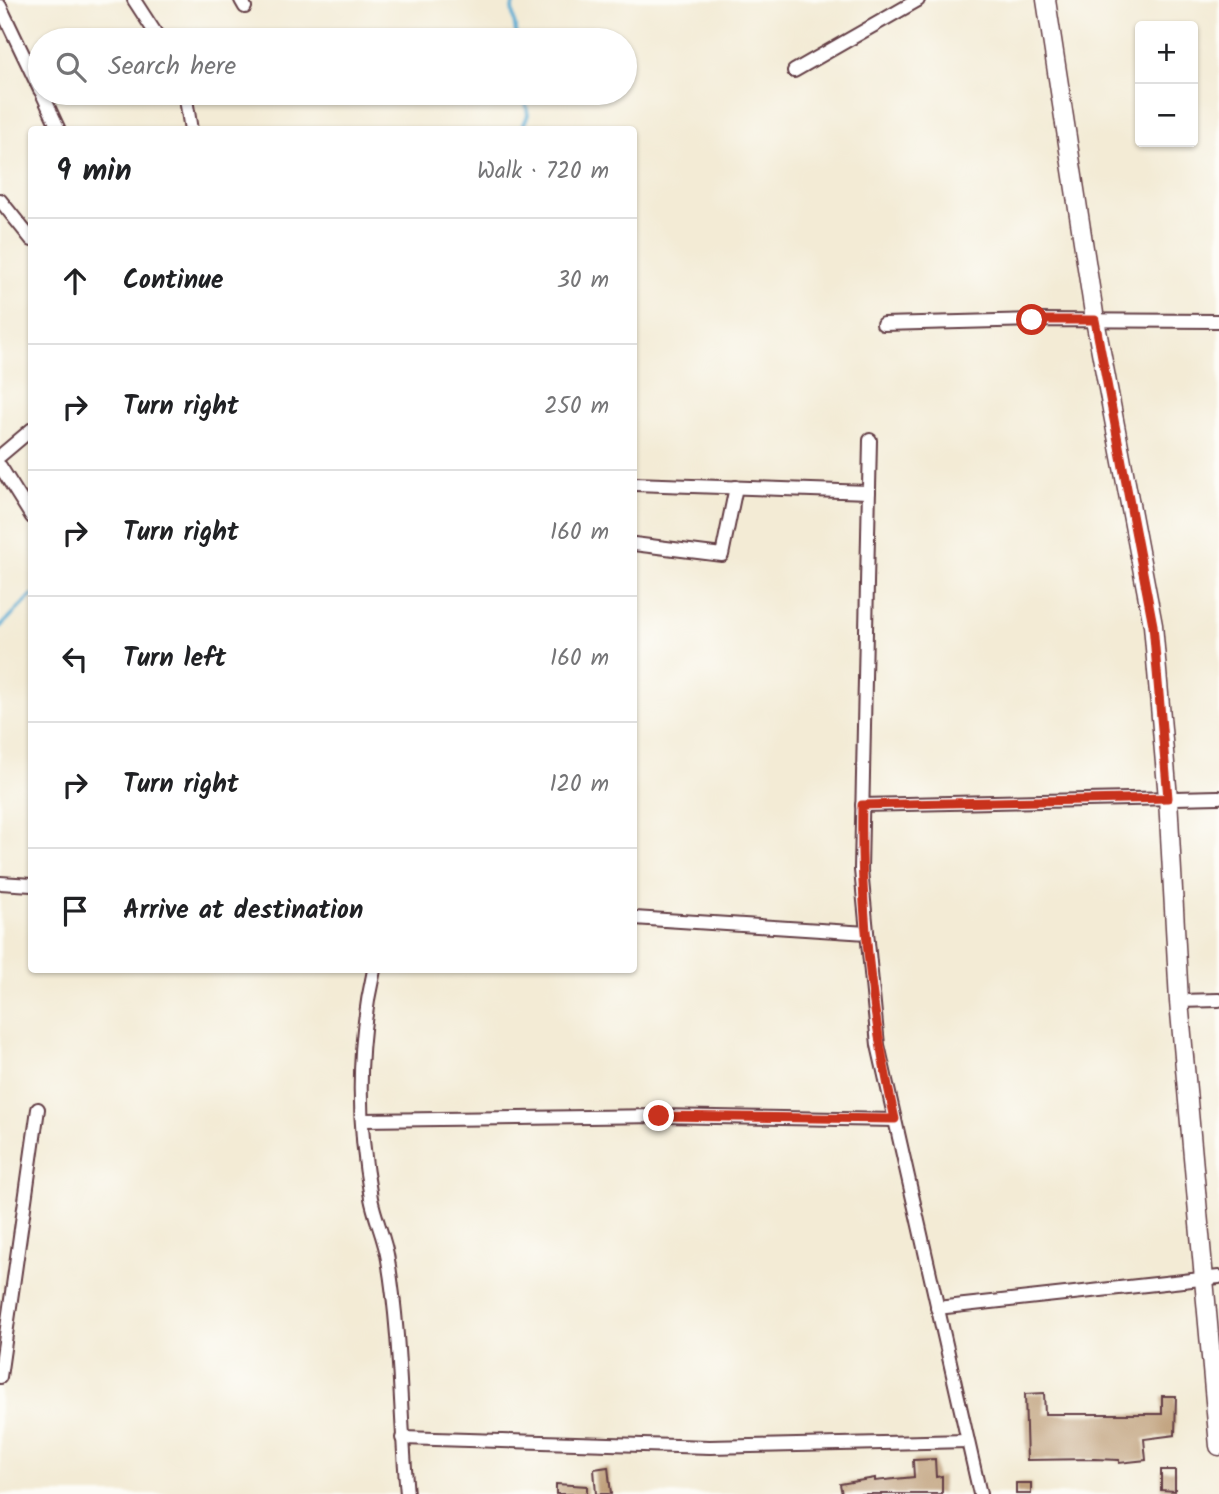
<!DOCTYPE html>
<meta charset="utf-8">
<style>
:root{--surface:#fff;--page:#f6f6f6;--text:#202124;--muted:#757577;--line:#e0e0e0}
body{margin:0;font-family:Kalam,sans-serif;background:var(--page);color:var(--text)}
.controls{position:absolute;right:21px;top:21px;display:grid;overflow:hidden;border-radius:7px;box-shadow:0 2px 5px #0004}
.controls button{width:63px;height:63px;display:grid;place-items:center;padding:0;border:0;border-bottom:2px solid var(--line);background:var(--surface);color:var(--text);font:35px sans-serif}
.stop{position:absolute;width:21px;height:21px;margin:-16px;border:5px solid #c8321e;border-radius:50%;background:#fff}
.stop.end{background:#c8321e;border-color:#fff;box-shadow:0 2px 7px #0008}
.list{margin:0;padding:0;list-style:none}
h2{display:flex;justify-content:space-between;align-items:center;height:91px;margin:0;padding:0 28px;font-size:30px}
h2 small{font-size:23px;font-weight:400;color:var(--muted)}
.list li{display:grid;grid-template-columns:46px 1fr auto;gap:21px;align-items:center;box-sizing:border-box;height:126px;padding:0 28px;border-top:2px solid var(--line)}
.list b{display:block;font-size:26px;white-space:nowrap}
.list em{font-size:23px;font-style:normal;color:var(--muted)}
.icon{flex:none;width:38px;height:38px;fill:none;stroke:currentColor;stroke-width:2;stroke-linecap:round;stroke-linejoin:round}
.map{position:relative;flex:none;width:1219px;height:1494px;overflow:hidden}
.search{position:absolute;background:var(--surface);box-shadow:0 2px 5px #0004;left:28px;top:28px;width:609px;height:77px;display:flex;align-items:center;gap:18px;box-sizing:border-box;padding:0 24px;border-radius:38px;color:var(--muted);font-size:26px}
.panel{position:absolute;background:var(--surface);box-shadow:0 2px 5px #0004;left:28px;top:126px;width:609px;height:847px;border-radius:7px}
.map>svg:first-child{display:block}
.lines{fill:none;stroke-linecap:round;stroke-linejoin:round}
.stream{stroke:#57abd3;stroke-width:3.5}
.building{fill:#c0a07b}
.street-casing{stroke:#633e44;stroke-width:16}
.secondary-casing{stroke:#633e44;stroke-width:21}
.street{stroke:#fff;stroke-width:12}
.secondary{stroke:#fff;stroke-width:18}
.route{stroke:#c8321e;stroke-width:9}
</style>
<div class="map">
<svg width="1219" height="1494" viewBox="0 0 1219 1494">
<rect width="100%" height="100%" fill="#fdfcf7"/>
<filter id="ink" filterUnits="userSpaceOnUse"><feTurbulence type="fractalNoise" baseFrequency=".0143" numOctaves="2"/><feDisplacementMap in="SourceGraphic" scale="14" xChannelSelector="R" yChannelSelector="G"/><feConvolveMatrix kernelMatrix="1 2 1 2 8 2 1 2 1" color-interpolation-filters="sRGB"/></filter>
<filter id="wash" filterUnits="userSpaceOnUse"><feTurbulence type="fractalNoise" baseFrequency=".00686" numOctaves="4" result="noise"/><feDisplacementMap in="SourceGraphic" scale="28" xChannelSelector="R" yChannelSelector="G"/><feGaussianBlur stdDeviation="1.57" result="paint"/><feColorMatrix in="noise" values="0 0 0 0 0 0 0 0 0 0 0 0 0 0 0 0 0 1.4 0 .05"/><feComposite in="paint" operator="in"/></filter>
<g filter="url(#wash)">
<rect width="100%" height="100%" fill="#f3ebd5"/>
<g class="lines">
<g class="stream">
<polyline points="515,0 512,8 517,40"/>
<polyline points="521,130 528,115 524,93"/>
<polyline points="0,627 32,595"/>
</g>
</g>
<g id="blocks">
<g class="building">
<polygon points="1044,1393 1045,1414 1162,1414 1162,1396 1176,1396 1175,1435 1144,1439 1146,1460 1119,1463 1119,1460 1094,1459 1027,1460 1025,1394"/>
<polygon points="935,1459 936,1477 942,1476 942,1494 842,1494 840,1484 875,1478 875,1481 914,1477 913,1460"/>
<polygon points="608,1467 611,1494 596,1494 594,1469"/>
<polygon points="1161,1470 1175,1470 1175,1491 1161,1490"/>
<rect x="1016" y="1483" width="15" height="11"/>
<polygon points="556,1484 587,1486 587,1494 556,1494"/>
</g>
</g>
</g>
<g filter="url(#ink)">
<use href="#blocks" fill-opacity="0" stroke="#633e44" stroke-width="2"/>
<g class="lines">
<defs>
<g id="street">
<polyline points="134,0 160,40"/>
<polyline points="241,0 245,7"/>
<polyline points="0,6 40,90"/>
<polyline points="794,71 918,0"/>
<polyline points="42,93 59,130"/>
<polyline points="185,93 191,130"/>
<polyline points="0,200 32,240"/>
<polyline points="883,324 1032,320 1219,321"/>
<polyline points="870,440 861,870 878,1045 980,1494"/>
<polyline points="0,456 32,429"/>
<polyline points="0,466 32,517"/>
<polyline points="634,484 869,492"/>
<polyline points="634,544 722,555 736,487"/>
<polyline points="862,805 1219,797"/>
<polyline points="0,883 32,885"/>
<polyline points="634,918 867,933"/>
<path d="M 374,970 C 357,1044 357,1122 371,1198 C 375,1219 385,1239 388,1260 C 401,1337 400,1416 407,1494"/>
<polyline points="1179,1001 1219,1000"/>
<polyline points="362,1120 659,1116 895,1120"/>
<polyline points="937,1308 1219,1277"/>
<polyline points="0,1377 38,1109"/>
<polyline points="402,1438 710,1447 968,1441"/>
</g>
<polyline id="secondary" points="1046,0 1095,320 1153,625 1168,798 1179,1001 1219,1446"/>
</defs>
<use href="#street" class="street-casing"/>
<use href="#secondary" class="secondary-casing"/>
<use href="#street" class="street"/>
<use href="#secondary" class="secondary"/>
</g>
</g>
<g class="lines" filter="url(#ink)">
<path class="route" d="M 659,1116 L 895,1119 C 872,1017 860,911 862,805 L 1168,798 L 1153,625 L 1095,320 L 1032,320"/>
</g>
</svg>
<div class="controls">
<button>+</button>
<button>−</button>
</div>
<div class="stop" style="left:1032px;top:320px"></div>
<div class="stop end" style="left:659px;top:1116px"></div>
<div class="search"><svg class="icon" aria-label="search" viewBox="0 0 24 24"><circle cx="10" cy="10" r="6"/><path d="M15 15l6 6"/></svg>Search here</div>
<section class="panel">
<h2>9 min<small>Walk · 720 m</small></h2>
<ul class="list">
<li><svg class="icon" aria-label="ahead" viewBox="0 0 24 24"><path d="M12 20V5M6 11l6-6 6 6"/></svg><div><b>Continue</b></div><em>30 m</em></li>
<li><svg class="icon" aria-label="right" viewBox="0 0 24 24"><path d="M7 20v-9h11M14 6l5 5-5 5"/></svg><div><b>Turn right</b></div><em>250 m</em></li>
<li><svg class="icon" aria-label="right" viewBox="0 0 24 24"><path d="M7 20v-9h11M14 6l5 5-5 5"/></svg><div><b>Turn right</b></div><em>160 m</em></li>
<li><svg class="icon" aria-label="left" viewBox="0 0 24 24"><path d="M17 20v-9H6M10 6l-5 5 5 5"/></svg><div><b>Turn left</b></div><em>160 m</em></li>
<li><svg class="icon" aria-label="right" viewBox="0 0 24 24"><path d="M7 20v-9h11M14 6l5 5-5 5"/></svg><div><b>Turn right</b></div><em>120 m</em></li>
<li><svg class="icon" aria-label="arrive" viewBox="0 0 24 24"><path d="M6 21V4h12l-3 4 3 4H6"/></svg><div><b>Arrive at destination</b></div></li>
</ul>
</section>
</div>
